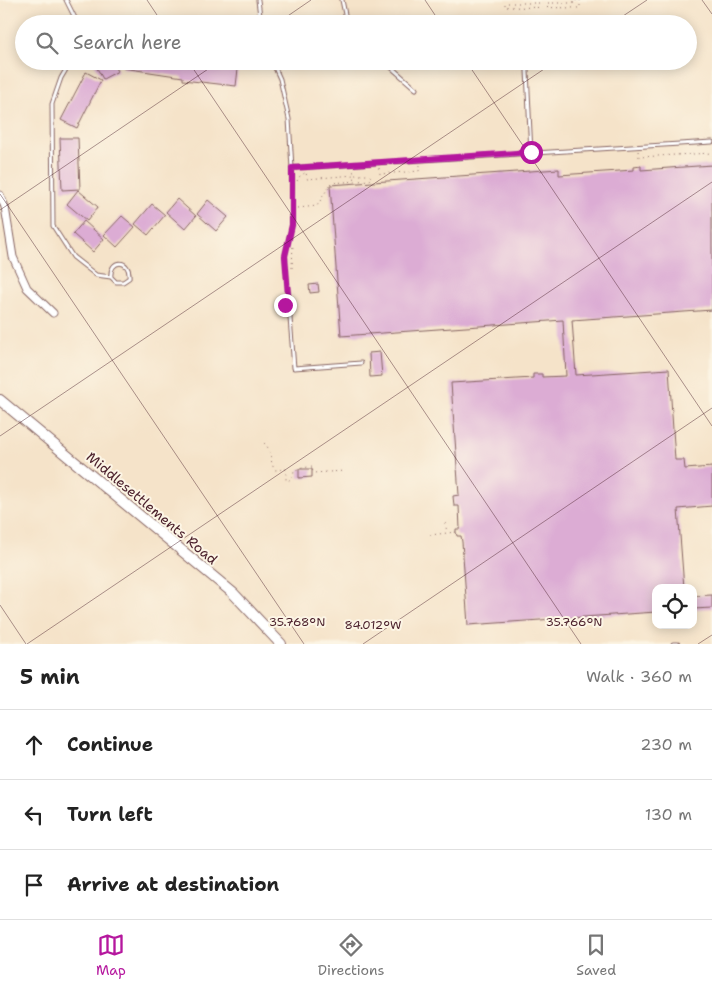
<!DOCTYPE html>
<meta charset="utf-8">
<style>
:root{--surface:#fff;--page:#f6f6f6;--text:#222;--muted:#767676;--line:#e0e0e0;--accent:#b5179e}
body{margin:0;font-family:"Shantell Sans",sans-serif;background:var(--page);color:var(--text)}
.controls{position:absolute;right:15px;bottom:15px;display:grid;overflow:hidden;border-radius:10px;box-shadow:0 2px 12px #0003}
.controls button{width:45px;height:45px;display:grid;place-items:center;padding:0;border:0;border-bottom:1px solid var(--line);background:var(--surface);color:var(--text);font:25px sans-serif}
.stop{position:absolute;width:15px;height:15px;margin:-11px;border:4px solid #b5179e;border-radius:50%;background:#fff}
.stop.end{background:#b5179e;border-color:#fff;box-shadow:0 1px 5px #0008}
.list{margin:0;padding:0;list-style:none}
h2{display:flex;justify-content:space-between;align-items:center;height:65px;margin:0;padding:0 20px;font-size:21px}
h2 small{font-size:16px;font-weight:400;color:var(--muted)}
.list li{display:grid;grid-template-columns:32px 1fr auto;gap:15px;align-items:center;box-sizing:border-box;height:70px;padding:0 20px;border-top:1px solid var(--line)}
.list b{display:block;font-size:19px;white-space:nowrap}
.list em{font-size:16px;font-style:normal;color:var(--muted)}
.icon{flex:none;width:28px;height:28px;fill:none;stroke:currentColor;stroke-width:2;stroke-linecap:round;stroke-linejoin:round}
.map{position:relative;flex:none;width:712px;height:644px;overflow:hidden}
.search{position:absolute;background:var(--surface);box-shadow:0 2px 12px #0003;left:15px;right:15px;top:15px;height:55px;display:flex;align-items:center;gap:12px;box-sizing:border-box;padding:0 18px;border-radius:28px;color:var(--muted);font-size:19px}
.sheet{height:275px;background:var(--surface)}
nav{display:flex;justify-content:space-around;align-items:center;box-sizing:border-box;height:70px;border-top:1px solid var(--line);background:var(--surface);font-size:14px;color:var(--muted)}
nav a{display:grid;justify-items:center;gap:2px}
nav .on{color:var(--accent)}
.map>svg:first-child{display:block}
.building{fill:#dcacd4}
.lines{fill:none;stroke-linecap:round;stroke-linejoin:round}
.lane-casing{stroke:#866462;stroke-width:5}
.street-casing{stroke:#866462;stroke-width:9}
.secondary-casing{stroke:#866462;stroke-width:12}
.path{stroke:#866462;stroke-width:1;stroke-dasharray:1 4;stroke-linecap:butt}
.lane{stroke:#fff;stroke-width:3}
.street{stroke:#fff;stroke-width:7}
.secondary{stroke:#fff;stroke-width:10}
.route{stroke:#b5179e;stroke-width:6}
.ticks{fill:none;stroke:#4a1f2b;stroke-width:1;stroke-opacity:0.45}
.labels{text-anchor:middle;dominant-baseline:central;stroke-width:4;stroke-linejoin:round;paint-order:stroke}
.street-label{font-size:14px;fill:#4a1f2b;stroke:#fcf5e5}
.ticks-label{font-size:12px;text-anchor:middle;fill:#4a1f2b;stroke:#fcf5e5;stroke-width:4;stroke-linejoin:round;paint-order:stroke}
</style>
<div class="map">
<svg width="712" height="644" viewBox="0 0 712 644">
<rect width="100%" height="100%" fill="#fcf5e5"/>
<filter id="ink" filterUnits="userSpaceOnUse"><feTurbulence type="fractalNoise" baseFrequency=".02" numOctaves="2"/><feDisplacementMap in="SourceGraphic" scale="10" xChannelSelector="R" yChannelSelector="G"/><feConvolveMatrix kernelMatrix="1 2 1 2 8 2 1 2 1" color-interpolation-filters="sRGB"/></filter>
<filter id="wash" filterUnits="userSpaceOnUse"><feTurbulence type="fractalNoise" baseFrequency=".0096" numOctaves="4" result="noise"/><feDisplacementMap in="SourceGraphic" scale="20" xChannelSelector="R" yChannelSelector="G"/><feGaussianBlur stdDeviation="1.12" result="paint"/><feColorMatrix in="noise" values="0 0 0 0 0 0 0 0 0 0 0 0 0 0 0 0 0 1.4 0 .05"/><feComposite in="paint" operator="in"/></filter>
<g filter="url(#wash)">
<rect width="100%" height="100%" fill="#f5e3c9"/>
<g id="blocks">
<g class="building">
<polygon points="93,61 112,61 118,71 103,79"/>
<polygon points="124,61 178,61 238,69 236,86 183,80 183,77 123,68"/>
<polygon points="86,72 101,80 77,128 61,120"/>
<polygon points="60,138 78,138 80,189 62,190"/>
<polygon points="712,165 712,310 572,320 576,375 669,369 675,460 684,460 685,469 712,467 712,506 678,509 684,588 656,588 656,612 468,625 462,542 461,536 457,536 456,532 456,529 460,529 459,506 454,506 453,496 459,495 451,383 533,378 533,374 542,374 542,377 566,376 563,320 341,336 330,185 559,169 559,175 634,170 634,167 641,166 641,170"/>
<polygon points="78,190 98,207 87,221 67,204"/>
<polygon points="177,199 196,216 185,229 166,212"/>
<polygon points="208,200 228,217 216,231 197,214"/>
<polygon points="152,204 165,215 148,235 135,224"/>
<polygon points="122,216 135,227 117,247 104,235"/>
<polygon points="84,221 104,239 93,252 73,234"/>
<polygon points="318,284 319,292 310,293 309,285"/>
<polygon points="380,352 382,376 370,377 369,353"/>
<polygon points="299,469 312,469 312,477 299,478"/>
<polygon points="712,595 712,608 693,609 693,596"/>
</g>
</g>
</g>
<g filter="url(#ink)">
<use href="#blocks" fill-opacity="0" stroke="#866462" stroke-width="1"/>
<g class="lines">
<defs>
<g id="lane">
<polyline points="66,0 78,24"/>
<polyline points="258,0 261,24"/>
<polyline points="342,0 347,24"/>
<path d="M 71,61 L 61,78 L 52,104 L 53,226 L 73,257 L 96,275 L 111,277 L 116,282 L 123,282 L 129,278 C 131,258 109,259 111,277"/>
<polyline points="272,61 280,79 289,119 292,168 292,225 285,256 294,368 361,363"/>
<polyline points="384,61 416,89"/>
<polyline points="527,71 531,153"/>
<polyline points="292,168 712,142"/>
<polyline points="673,644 678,644"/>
</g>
<polyline id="street" points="0,195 5,207 13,257 27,288 53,313"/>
<polyline id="secondary" points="0,400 233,593 281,644"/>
</defs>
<use href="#lane" class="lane-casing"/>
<use href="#street" class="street-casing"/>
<use href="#secondary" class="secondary-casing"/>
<g class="path">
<polyline points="576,0 576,3 505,3 505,7 580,8 580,0"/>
<polyline points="638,151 639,157 712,153"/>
<polyline points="379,168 380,174 419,171 420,165"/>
<polyline points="297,181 299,177 306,172 307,179 354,175 353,169"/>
<path d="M 298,208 L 317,206 L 331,183 C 344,182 357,181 370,180 L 372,178 L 369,175 L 354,175 L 355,181"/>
<polyline points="292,268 293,244"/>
<path d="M 264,443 C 273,451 269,462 275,470 L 286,469 L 286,480 L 288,481 L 293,477 L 294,470 L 312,466 L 313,473 L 345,471"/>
<polyline points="445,523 447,532"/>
<polyline points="430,535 456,532"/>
</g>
<use href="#lane" class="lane"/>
<use href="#street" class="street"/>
<use href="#secondary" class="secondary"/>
</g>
</g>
<g class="lines" filter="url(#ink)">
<polyline class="route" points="285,305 288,295 285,256 292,225 292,168 531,152"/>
</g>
<path class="ticks" d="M 147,0 L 163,24M 425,0 L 441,24M 702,0 L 712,14M 276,24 L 311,0M 611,24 L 647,0M 188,61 L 581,644M 466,61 L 712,426M 0,194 L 304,644M 0,210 L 220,61M 0,436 L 556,61M 0,605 L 26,644M 27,644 L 712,182M 363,644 L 712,408M 698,644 L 712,635"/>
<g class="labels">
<g class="street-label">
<text transform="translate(152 508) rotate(40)">Middlesettlements Road</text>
</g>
</g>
<g class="ticks-label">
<text x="297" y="626">35.768°N</text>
<text x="574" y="626">35.766°N</text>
<text x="373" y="629">84.012°W</text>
</g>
</svg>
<div class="controls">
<button><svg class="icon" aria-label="locate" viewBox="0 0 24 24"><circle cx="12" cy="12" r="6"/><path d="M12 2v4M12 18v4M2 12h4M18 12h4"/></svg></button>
</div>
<div class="stop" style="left:531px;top:152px"></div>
<div class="stop end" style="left:285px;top:305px"></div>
<div class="search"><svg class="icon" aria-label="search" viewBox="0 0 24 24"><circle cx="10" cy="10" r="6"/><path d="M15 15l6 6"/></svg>Search here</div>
</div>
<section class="sheet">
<h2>5 min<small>Walk · 360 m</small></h2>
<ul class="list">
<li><svg class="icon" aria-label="ahead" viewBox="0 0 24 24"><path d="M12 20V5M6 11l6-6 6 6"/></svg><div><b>Continue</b></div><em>230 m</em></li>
<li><svg class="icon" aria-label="left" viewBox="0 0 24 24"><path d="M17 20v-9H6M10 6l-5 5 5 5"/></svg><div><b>Turn left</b></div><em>130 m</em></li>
<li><svg class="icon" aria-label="arrive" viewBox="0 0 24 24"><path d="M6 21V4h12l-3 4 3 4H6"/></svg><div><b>Arrive at destination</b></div></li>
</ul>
</section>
<nav>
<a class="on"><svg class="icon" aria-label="map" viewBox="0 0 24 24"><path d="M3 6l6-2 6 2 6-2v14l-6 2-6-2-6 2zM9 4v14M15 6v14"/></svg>Map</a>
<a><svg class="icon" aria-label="directions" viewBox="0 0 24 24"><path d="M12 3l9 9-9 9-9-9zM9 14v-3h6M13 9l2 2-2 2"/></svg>Directions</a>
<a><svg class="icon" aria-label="saved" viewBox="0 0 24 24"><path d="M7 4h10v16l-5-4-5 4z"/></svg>Saved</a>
</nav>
